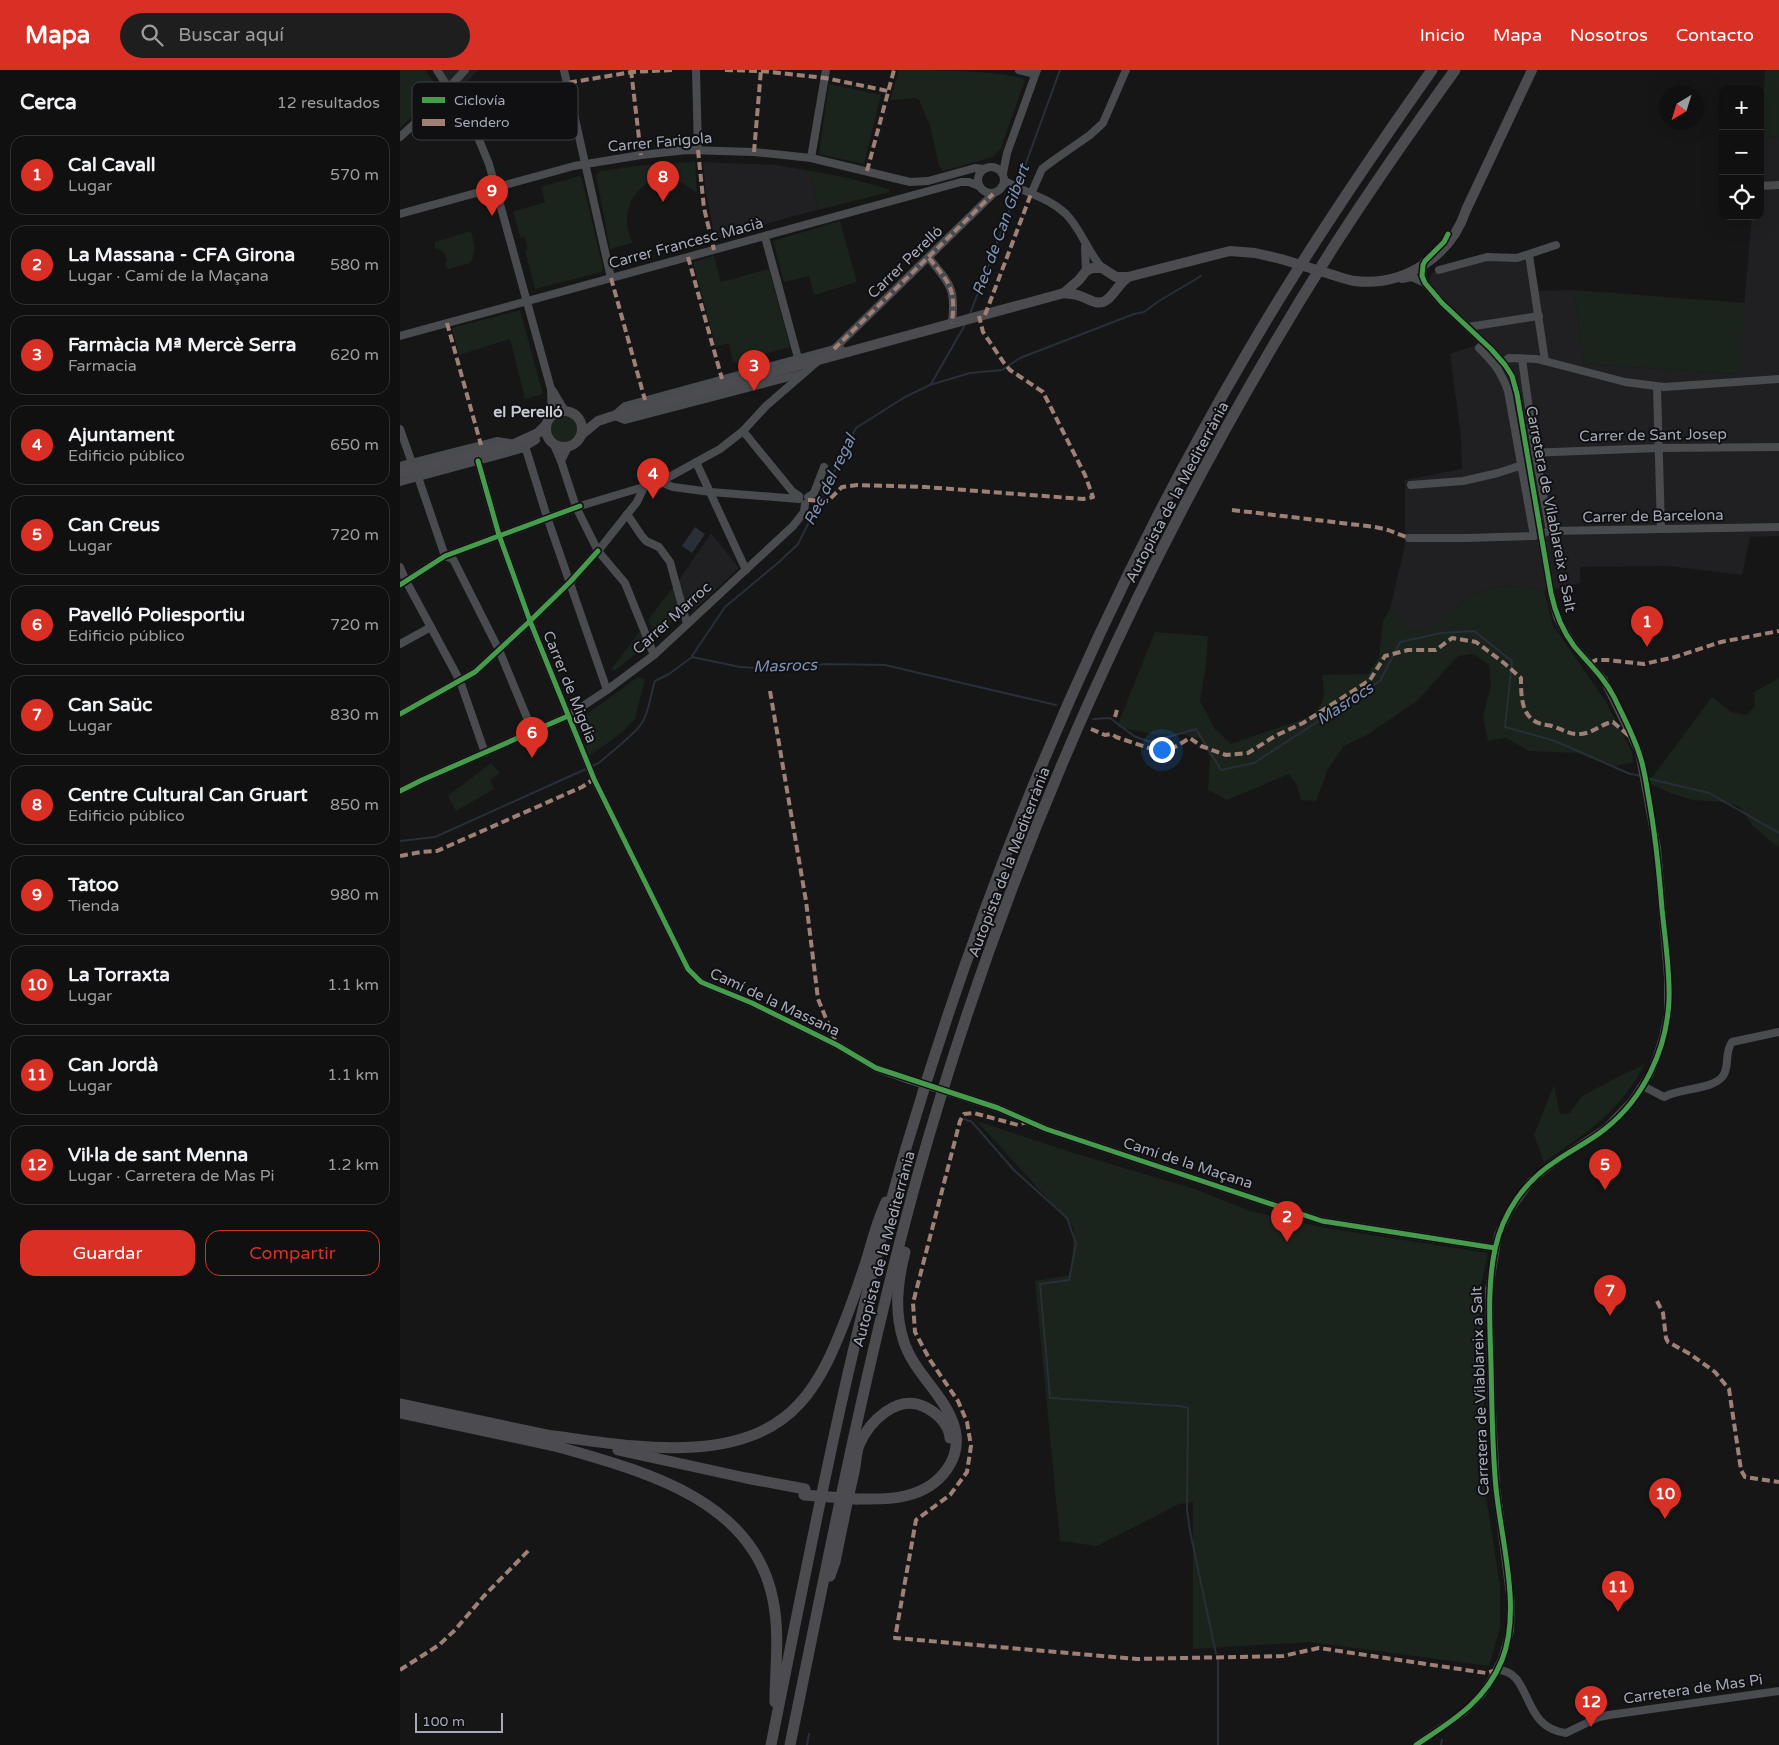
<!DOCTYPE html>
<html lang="es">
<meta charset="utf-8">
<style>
:root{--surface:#101010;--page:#1e1e1e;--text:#f1f3f6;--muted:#9c9d9f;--line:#303030;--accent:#d93025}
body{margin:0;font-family:"Varela Round",sans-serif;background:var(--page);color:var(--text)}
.controls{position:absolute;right:15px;top:15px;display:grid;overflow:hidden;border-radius:10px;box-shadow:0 5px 20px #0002}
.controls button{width:45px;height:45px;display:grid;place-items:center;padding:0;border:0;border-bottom:1px solid var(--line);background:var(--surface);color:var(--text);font:25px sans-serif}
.compass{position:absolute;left:1259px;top:15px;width:45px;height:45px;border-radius:50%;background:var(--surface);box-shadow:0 5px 20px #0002;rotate:218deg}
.scale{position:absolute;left:15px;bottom:12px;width:88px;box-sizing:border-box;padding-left:5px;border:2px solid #a6a9b7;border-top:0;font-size:14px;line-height:18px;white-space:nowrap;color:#a6a9b7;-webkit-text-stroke:4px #101012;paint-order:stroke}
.you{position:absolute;left:761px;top:679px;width:18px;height:18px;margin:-12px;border:4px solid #fff;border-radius:50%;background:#1a73e8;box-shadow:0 0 0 8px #1a73e833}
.badge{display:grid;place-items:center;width:32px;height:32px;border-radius:50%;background:var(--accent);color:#fff;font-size:16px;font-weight:700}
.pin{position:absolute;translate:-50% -41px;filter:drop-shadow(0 1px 2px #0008)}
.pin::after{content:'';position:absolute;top:26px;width:18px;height:15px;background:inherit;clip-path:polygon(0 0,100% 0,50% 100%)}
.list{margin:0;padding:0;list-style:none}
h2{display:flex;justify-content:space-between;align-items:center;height:65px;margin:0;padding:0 20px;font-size:21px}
h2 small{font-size:16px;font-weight:400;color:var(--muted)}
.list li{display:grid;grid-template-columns:32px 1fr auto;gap:15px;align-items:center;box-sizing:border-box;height:80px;margin:0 10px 10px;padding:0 10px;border:1px solid var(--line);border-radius:15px}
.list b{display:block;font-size:19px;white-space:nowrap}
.list p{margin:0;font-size:16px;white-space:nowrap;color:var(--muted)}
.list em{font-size:16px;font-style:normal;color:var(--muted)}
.actions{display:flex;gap:10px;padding:15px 20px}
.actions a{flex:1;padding:11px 0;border:1px solid var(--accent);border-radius:15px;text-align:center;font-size:18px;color:var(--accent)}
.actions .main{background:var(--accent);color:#fff}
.icon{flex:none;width:28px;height:28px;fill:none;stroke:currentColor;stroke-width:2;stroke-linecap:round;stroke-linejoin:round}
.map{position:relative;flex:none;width:1379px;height:1675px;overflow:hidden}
header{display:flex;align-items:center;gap:30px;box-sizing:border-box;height:70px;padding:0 25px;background:var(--accent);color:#fff}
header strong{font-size:24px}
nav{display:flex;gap:28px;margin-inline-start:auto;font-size:18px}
.search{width:350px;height:45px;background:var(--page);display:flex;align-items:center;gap:12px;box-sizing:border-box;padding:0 18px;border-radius:28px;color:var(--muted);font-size:19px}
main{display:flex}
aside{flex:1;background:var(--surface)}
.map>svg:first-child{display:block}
.built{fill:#201f22}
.green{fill:#1b231d}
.water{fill:#282f38}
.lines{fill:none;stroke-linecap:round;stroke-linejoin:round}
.stream{stroke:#282f38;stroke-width:2}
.minor{stroke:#494b4f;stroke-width:8}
.major{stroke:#4c4c50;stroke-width:10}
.highway{stroke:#4c4c50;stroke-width:11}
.minor-bridge{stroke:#494b4f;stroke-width:8}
.major-bridge{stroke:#4c4c50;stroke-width:10}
.highway-bridge{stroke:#4c4c50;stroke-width:11}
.quiet{stroke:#9e8076;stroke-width:4;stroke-dasharray:8 4;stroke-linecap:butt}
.cycleway-casing{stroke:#101012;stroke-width:8}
.cycleway{stroke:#469c4c;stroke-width:5}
.labels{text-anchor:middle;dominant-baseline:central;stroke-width:4;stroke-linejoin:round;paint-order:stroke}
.street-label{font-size:15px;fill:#a6a9b7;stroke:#101012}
.water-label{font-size:16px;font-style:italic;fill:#7b92b4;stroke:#101012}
.neighbourhood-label{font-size:16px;font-weight:bold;fill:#c7c9d3;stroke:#101012}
.key{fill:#101012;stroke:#3d3e44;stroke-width:1}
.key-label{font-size:14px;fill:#a6a9b7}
</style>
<header>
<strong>Mapa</strong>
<div class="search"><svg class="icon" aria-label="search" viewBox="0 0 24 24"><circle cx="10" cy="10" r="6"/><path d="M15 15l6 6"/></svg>Buscar aquí</div>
<nav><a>Inicio</a><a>Mapa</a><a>Nosotros</a><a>Contacto</a></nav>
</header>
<main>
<aside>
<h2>Cerca<small>12 resultados</small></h2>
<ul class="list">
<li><span class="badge">1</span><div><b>Cal Cavall</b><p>Lugar</p></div><em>570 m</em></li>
<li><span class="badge">2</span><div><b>La Massana - CFA Girona</b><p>Lugar · Camí de la Maçana</p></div><em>580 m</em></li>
<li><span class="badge">3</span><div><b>Farmàcia Mª Mercè Serra</b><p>Farmacia</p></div><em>620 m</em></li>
<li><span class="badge">4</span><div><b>Ajuntament</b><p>Edificio público</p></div><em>650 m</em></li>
<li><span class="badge">5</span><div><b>Can Creus</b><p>Lugar</p></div><em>720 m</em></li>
<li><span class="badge">6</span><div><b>Pavelló Poliesportiu</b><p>Edificio público</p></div><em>720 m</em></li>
<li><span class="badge">7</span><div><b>Can Saüc</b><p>Lugar</p></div><em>830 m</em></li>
<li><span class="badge">8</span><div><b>Centre Cultural Can Gruart</b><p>Edificio público</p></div><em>850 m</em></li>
<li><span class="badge">9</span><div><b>Tatoo</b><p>Tienda</p></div><em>980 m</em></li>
<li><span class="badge">10</span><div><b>La Torraxta</b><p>Lugar</p></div><em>1.1 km</em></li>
<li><span class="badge">11</span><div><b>Can Jordà</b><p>Lugar</p></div><em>1.1 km</em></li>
<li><span class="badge">12</span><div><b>Vil·la de sant Menna</b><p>Lugar · Carretera de Mas Pi</p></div><em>1.2 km</em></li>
</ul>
<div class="actions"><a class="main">Guardar</a><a>Compartir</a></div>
</aside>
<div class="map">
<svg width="1379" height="1675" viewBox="0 0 1379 1675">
<rect width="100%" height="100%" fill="#161616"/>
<g class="built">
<polygon points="32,0 78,0 52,29"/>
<polygon points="1379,66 1379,466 1350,467 1342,505 1268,496 1180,497 1180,513 1144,521 1124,516 1095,517 1073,524 1028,559 1011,561 990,539 1005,475 1005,410 1062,399 1061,367 1050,284 1079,274 1026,221 1032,203 1092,184 1130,183 1140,221 1174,220 1184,294 1338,304 1352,146 1360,146 1361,68"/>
<polygon points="303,92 376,95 411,101 418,140 389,147 315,170 305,116"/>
<polygon points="311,463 339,498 295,539 289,540 285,536 279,510"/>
</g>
<g class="green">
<polygon points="0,0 25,0 37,17 36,23 0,58"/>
<path d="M 499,0 C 525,0 607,0 625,10 L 601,78 L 593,87 L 543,101 L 539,95 L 530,56 L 519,30 L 516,28 L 490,30 Z"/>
<polygon points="1365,0 1379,0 1379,66 1361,68"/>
<polygon points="429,14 481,25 464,94 419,84"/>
<path d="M 295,92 L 297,123 C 290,118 283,112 273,110 C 237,103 216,143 233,173 L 210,179 L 196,105 L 200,101 L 245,95 Z"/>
<polygon points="411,101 448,108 489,119 489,122 418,140"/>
<polygon points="179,106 182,109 203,198 202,202 135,219 125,180 128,179 124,167 121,169 113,142 145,132 141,117"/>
<polygon points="440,151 457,212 414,225 409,206 384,212 373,171"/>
<path d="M 71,161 C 74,173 77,182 70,193 L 48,199 L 45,195 L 47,189 L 42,180 L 35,178 L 35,172 Z"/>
<polygon points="314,186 321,212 369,199 390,277 333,293 329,273 316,277 293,192"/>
<polygon points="1174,220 1345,233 1339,304 1184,294"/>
<polygon points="120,240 143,324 125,329 110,269 59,285 52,258"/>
<circle cx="164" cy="359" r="13"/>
<polygon points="274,516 280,544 255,567 248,550"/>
<path d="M 1124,516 L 1144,521 L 1153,555 L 1206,632 L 1232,682 L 1233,693 L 1213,696 L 1178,683 L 1129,681 L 1106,668 L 1088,671 L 1083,646 L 1091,616 L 1089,595 L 1074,584 L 1058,586 L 1017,631 L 967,665 L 944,676 L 928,699 L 916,731 L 901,730 L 896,714 L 889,704 L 827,730 L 808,720 L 810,687 L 801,669 L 780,664 L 752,664 L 717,657 L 755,562 L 808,566 L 806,596 L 800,631 L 815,659 L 831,674 L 912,646 C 926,631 925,625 922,605 L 968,604 L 979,587 L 983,551 L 990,539 L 1011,561 L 1028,559 L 1073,524 L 1095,517 Z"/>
<polygon points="240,561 246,576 214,601 212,598"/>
<polygon points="238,607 245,609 235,649 220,664 189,686 179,650"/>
<polygon points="1379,608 1379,778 1353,756 1339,736 1321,732 1294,730 1272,724 1248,713 1312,627 1331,642 1347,645 1355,636 1354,622"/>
<polygon points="91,693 100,703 90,710 94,719 56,741 48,726"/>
<path d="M 1245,994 C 1219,1042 1187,1063 1144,1092 L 1134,1065 L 1154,1015 L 1160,1044 L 1170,1043 L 1182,1026 L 1218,1007 Z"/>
<polygon points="577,1051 680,1085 795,1119 850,1141 926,1158 1088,1183 1080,1221 1084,1331 1084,1414 1100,1515 1100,1558 1089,1596 910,1572 793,1579 793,1432 779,1434 697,1476 660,1471 635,1211 671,1205 674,1158"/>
</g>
<polygon class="water" points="295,457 305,464 292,483 282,476"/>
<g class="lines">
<g class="stream">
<polyline points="618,115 660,0"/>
<polyline points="570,244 617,120"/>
<polyline points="531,314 566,253"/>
<polyline points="292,586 325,537 379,492 398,474 456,358 505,327 530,315 570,303 602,300 620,288 734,244 744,242 759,231 801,206"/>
<polyline points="693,649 710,648 734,666 750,672 796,659 821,700 854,693 980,611 1000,572 1041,563 1074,561 1112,591 1105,657 1155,671 1230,704 1242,706"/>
<path d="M 190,697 L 199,693 C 209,684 236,663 242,653 C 250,640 250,625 255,611 L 269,604 L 292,587 L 340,597 L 371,599 L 427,594 L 485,595 L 656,635"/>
<polyline points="1246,708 1309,723 1379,763"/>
<polyline points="0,771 35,767 186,699"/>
<polyline points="565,1049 568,1051 571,1051 614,1100 667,1148 676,1174 669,1210 640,1214 650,1328 780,1336 788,1338 787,1440 790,1461 816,1584"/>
<polyline points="818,1590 818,1675"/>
<polyline points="407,1675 409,1664"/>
<polyline points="1041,1675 1042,1670"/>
</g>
<g class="minor">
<polyline points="37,0 75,60 89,94 151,319 152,345"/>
<polyline points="164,0 211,208"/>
<polyline points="296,0 298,80"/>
<polyline points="619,0 635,4"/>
<polyline points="0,67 24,45 65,0"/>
<polyline points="411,88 426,0"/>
<circle cx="591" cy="110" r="13"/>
<polyline points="603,103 607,83 637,0"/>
<path d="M 605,111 C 625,123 648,127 666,144 C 681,159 687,181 702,198"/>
<polyline points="1360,116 1379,115"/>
<polyline points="631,124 642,99 654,90 690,65 703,53 726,0"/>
<polyline points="0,144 174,96 241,85 287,80 354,82 411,88 510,112 528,111 575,98 584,99"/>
<polyline points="365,167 398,288"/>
<polyline points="685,177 686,201"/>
<polyline points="1129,185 1145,291"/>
<path d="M 529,188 C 550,214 556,218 552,253"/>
<polyline points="1039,200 1087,187 1117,188 1156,175"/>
<polyline points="1002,209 1012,207 1025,213"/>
<polyline points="1068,257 1139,246"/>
<polyline points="0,266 561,112 569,112 579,116"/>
<path d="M 1084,273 L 1079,278 C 1093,292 1101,301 1108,321 L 1134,466"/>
<polyline points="434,279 593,124"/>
<polyline points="1122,289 1135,381 1150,461"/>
<polyline points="1097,297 1109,288 1137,289 1225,312 1264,317 1379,309"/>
<polyline points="1257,317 1261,459"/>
<polyline points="153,321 165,341"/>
<polyline points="215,345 225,336 434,279 440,279 448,283"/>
<polyline points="215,346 225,350 401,304"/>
<polyline points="0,359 12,393"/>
<polyline points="343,361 392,421 399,426"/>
<polyline points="154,375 161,391 176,437 198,481 225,513 254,585"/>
<polyline points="125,376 147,447 207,620"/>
<polyline points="1127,383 1259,378 1379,377"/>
<polyline points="78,391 99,465 130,551 194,709 288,899 301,912 308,915 352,933 437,975 476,998 509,1010"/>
<polyline points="161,391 168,377"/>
<polyline points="296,392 346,500"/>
<polyline points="0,396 97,371 110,373"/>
<polyline points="18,407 45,486 53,489 99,580 133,662"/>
<polyline points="0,412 121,379 136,370"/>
<polyline points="260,412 273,417 311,422 399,429"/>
<polyline points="1011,415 1063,411 1098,403 1125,394"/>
<polyline points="408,427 414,423 424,397"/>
<polyline points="227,444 241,465 246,471 259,477 270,492 287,554"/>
<polyline points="1009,468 1066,468 1134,466 1150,461 1379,457"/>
<polyline points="0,497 6,511 60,611 85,683"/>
<polyline points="0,515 45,486 180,436 260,412 320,379 343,361 366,336 418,291"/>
<polyline points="0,574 31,557"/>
<polyline points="0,644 75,602 130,551 170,512 198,481 237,432 244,417"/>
<polyline points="0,721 22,710 168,646 207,620 254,585 393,456 404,442 405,434"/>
<path d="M 1243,1016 L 1264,1027 C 1279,1018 1313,1020 1323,1006 C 1330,996 1324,983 1332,972 L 1379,962"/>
<polyline points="561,1026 598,1038 646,1059 922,1151 1095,1178"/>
<path d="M 1097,1600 C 1133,1600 1120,1658 1166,1663 L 1199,1647 L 1209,1645 L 1379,1621"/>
<polyline points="1016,1675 1064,1642 1082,1624 1090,1612 1102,1589 1110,1561 1111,1533 1096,1416 1092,1340 1089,1220 1098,1165 1110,1140 1131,1111 1153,1093 1206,1058 1232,1031 1250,1004 1256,989 1263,967 1268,944 1268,908 1257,778 1239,682 1204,610 1174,576 1163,558 1157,547 1151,523 1117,324 1112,306 1105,295 1091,279 1042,233 1025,213 1022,206 1024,192"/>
</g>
<g class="major">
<path d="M 933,205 C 940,207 948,210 955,211 C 1004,217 1051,186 1066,140 L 1132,0"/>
<polyline points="664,223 679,210 686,201 692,198 702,198 716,207 728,207 830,181 855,183 881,189"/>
<circle cx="164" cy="359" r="18"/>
<path d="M 181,365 L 198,351 L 213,346 L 664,223 C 669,224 675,224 680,226 C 690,229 699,238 709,228 C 716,221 720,213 728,207"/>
<polyline points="0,403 114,374 138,363 145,356"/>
</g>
<g class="highway">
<polyline points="0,1334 161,1368"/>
<polyline points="0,1343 160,1377"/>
<path d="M 154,1366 C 230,1376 342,1398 400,1333 C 423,1308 436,1274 448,1243 C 455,1224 462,1205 468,1185 C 473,1167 478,1149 486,1132"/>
<path d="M 152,1375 C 239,1400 353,1427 373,1530 C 380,1564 375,1598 375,1632"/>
<polyline points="218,1380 346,1408 405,1419"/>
<path d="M 456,1429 C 472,1429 489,1430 505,1426 C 540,1418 567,1387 552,1350 C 541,1322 514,1302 504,1272 C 494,1242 497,1213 505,1182"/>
<path d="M 430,1506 L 435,1492 C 441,1462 447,1432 454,1402 C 456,1393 456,1383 459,1375 C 469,1352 497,1323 525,1337 C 537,1343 549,1354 550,1368"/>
<path d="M 371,1675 C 411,1476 449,1273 506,1078 C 588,801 701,532 847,283 C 904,185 967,92 1032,0"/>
<path d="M 390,1675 C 429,1484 466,1292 518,1104 C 610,776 753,461 936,173 C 974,114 1014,57 1055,0"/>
</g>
<polyline class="minor-bridge" points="509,1010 561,1026"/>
<polyline class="major-bridge" points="881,189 933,205"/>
<polyline class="highway-bridge" points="404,1425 456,1429"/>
<g class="quiet">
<polyline points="231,0 241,85"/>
<polyline points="325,0 361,1 425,8 488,21"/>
<polyline points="65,42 167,13 232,2 272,0"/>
<polyline points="298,80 304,138 314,180"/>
<polyline points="354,82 361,0"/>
<polyline points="467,101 494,0"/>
<polyline points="288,187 322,309"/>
<path d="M 529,188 C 550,214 556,218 552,253"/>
<polyline points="211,208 245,330"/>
<polyline points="585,245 631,124"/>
<polyline points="47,253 81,375"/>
<polyline points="434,279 593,124"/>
<polyline points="408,430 428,431 442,417 457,415 525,417 683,429 693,427 685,405 643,322 610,300 604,293 583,262 579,246"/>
<polyline points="832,440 975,457 988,460 1009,468"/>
<polyline points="1190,593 1196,590 1207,590 1244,594 1275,587 1321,572 1379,561"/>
<polyline points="370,621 406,831 418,929 437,975"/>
<polyline points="715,647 717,640"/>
<path d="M 691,659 L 705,665 L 712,664 L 716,667 L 758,681 L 768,681 L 790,668 L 801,676 L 826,685 L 848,683 L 875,666 L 903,653 L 970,610 L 985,586 L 1008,580 L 1036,580 L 1052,568 L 1076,572 L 1104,593 L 1121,608 C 1121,626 1121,648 1141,654 C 1144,655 1149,655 1152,656 C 1162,659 1170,665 1181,664 C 1194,663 1202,653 1213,652 L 1228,665 L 1230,665"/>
<polyline points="0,786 21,782 37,781 182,717 194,709"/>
<polyline points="629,1051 618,1055 574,1043 564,1044 560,1051 513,1233 515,1262 530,1290 558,1331 567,1352 571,1376 567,1402 550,1425 516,1450 495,1568 737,1589 883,1586 919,1578 1086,1603 1097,1600"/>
<polyline points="1257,1231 1263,1243 1266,1268 1268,1272 1290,1284 1315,1302 1329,1319 1341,1400 1345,1407 1379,1412"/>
<polyline points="0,1600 39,1575 55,1560 84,1526 130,1479"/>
</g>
<defs>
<g id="cycleway">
<polyline points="78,391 99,465 130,551 194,709 288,899 301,912 308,915 352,933 437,975 476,998 598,1038 646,1059 922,1151 1095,1178"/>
<polyline points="0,515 45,486 180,436"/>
<polyline points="0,644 75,602 130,551 170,512 198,481"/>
<polyline points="0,721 22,710 168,646"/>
<path d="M 1016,1675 C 1052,1651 1085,1632 1102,1590 C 1122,1540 1101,1470 1096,1418 C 1092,1377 1092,1335 1091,1295 C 1090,1256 1087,1217 1095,1179 C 1103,1142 1125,1111 1156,1091 C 1172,1080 1190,1071 1205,1059 C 1244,1028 1267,979 1269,930 C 1270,900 1265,869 1262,839 C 1259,800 1255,762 1248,724 C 1246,711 1244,698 1240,686 C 1234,666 1223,646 1214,627 C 1204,607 1188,593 1174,576 C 1162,560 1155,542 1151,523 L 1117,324 L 1112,306 L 1105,295 L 1091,279 L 1042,233 L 1025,213 L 1022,206 L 1023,195 L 1025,191 L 1044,172 L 1048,164"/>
</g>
</defs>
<use href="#cycleway" class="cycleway-casing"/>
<use href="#cycleway" class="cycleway"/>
</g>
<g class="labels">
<g class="street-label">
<text transform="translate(260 72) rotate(-5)">Carrer Farigola</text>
<text transform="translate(286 173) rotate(-15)">Carrer Francesc Macià</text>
<text transform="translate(505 192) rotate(-44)">Carrer Perelló</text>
<text transform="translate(1253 365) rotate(-1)">Carrer de Sant Josep</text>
<text transform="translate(777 422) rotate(-62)">Autopista de la Mediterrània</text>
<text transform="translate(1151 439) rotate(79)">Carretera de Vilablareix a Salt</text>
<text transform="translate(1253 446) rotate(-1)">Carrer de Barcelona</text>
<text transform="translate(272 548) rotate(-42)">Carrer Marroc</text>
<text transform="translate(170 617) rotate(68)">Carrer de Migdia</text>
<text transform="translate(609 792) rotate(-69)">Autopista de la Mediterrània</text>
<text transform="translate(375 932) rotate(25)">Camí de la Massana</text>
<text transform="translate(788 1093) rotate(18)">Camí de la Maçana</text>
<text transform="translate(484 1179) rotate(-75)">Autopista de la Mediterrània</text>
<text transform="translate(1080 1321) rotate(-92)">Carretera de Vilablareix a Salt</text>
<text transform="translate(1293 1619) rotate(-8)">Carretera de Mas Pi</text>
</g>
<g class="water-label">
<text transform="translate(601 160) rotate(-70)">Rec de Can Gibert</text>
<text transform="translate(430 410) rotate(-64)">Rec del regal</text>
<text transform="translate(385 596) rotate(-2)">Masrocs</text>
<text transform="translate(945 634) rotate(-33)">Masrocs</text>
</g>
<g class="neighbourhood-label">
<text x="128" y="342">el Perelló</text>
</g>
</g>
<rect x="12" y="12" width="166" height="58" rx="8" class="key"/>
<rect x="22" y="27" width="23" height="6" fill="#469c4c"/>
<rect x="22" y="49" width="23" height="7" fill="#9e8076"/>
<g class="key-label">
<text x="54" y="35">Ciclovía</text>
<text x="54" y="57">Sendero</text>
</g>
</svg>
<div class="controls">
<button>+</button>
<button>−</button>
<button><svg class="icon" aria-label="locate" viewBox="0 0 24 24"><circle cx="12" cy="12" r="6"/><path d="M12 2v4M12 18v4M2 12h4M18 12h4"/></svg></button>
</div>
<svg class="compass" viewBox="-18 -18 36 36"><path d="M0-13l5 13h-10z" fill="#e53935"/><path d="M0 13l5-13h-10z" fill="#9c9d9f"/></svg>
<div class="scale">100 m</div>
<div class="you"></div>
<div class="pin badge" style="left:1247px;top:577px">1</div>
<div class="pin badge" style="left:887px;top:1172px">2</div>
<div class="pin badge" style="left:354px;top:321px">3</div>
<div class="pin badge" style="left:253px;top:429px">4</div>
<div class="pin badge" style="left:1205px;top:1120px">5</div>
<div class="pin badge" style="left:132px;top:688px">6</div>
<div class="pin badge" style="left:1210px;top:1246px">7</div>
<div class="pin badge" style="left:263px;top:132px">8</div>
<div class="pin badge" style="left:92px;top:146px">9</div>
<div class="pin badge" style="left:1265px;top:1449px">10</div>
<div class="pin badge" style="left:1218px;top:1542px">11</div>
<div class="pin badge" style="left:1191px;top:1657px">12</div>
</div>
</main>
